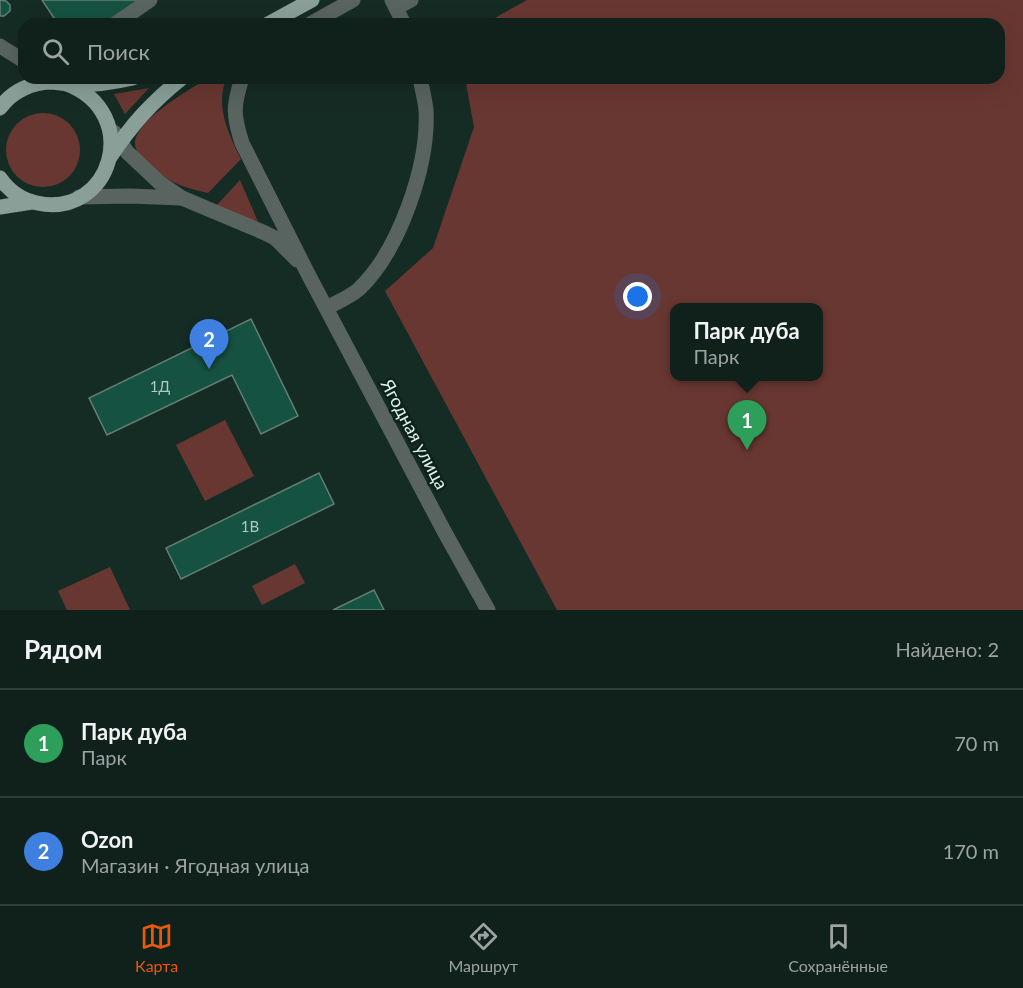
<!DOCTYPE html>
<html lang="ru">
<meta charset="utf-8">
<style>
:root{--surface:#10211c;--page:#1e2e29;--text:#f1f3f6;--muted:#9ca3a3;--line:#303e3b;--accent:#ea580c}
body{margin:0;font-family:Lato,sans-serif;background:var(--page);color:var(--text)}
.you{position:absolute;left:638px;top:297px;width:21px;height:21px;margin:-15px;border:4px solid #fff;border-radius:50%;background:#1a73e8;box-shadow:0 0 0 9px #1a73e833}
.badge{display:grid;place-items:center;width:39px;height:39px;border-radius:50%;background:var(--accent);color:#fff;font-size:20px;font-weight:700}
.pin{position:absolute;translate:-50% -50px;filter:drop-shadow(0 2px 3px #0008)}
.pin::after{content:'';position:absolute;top:32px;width:21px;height:18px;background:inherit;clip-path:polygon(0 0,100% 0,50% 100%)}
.popup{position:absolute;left:670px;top:303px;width:153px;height:78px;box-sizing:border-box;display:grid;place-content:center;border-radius:12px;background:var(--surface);filter:drop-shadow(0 2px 4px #0005);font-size:20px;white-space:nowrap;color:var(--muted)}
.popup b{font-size:22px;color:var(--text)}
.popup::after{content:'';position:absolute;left:50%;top:100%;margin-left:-12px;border:12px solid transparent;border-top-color:var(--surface)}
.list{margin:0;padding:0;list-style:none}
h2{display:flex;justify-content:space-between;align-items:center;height:78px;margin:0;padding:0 24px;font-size:26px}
h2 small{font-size:20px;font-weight:400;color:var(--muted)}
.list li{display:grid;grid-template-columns:39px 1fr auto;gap:18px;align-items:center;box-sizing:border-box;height:108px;padding:0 24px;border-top:2px solid var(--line)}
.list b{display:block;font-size:22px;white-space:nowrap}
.list p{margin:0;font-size:20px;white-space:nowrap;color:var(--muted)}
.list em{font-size:20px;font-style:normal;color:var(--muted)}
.icon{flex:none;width:33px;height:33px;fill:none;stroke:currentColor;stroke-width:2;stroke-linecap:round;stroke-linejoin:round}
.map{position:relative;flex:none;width:1023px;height:610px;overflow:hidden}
.search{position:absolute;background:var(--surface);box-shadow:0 6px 24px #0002;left:18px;right:18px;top:18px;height:66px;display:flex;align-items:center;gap:15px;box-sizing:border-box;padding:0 21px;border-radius:18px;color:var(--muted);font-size:22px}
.sheet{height:294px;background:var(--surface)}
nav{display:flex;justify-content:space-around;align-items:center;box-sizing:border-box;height:84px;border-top:2px solid var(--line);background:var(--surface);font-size:16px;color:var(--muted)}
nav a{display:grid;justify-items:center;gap:3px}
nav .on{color:var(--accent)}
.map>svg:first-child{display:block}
.green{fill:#693731;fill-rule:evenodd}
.building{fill:#165241;stroke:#647e74;stroke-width:1.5}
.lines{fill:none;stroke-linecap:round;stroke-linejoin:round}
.minor{stroke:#59635f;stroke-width:15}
.major{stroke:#899f97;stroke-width:15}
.labels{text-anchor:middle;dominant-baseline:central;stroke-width:5;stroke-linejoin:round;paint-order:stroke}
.number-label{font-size:15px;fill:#afc8c0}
.street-label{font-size:18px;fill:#e2f0eb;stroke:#0c231b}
</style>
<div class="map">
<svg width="1023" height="610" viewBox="0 0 1023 610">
<rect width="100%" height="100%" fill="#152c25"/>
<g class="green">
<path d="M 527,0 L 1023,0 L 1023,610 L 557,610 L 385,291 L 433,248 L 474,127 L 465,78 L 999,78 L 999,24 L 484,24 ZM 675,308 L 819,308 L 819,376 L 675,376 Z"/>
<path d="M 209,78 L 227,78 C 214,104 229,135 241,159 L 208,193 C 183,187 166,182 148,163 C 142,157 135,152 135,144 C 135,120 190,89 209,78 Z"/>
<polygon points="149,88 125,114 114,94"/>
<circle cx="43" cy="150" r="37"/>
<polygon points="240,180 259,224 216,206"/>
<polygon points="225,420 254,476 205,501 176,445"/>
<polygon points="295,564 305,583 262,605 252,586"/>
<polygon points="110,567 130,610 67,610 58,591"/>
</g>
<g class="building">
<polygon points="0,0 6,1 10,5 10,11 4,16 0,16"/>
<polygon points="42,0 141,0 104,24 58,24"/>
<polygon points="251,319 298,416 261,434 232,375 107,435 89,398"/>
<polygon points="319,473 334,504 181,579 166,548"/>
<polygon points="374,590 384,610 333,610"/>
</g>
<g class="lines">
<g class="minor">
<polyline points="392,0 404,24"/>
<polyline points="396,8 411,0"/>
<polyline points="115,24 150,0"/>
<polyline points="310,24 353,0"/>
<polyline points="0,46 24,61"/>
<path d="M 242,78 C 233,106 233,115 242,143 L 307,272 L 444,531 L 488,610"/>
<polyline points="114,132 127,152 160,183 182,198 265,233 275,238 297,260"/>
<polyline points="79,197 130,196 181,198"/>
<path d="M 327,308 C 337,302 350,297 359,289 C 399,251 429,165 426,110 C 425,100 422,88 420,78"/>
</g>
<g class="major">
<polyline points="268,24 312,0"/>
<path d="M 0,108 C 12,91 32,82 53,82 C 61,83 69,85 77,85 C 95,85 115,82 133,78"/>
<path d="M 110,157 C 132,124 152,102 182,78"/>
<path d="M 0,178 C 9,191 22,200 37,203 C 112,219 143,113 67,84"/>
<polyline points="0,207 32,202"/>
</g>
</g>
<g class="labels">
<g class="number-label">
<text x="160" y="386">1Д</text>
<text x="250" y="526">1В</text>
</g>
<g class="street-label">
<text transform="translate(415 434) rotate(62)">Ягодная улица</text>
</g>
</g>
</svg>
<div class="you"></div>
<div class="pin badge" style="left:747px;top:450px;background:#2e9e5b">1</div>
<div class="popup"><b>Парк дуба</b>Парк</div>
<div class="pin badge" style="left:209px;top:369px;background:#3f7fe0">2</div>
<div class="search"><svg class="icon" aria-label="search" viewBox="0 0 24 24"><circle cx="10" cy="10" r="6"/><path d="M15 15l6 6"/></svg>Поиск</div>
</div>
<section class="sheet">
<h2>Рядом<small>Найдено: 2</small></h2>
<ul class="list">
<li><span class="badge" style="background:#2e9e5b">1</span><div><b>Парк дуба</b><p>Парк</p></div><em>70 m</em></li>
<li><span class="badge" style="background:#3f7fe0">2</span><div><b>Ozon</b><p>Магазин · Ягодная улица</p></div><em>170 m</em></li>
</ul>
</section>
<nav>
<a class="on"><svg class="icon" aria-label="map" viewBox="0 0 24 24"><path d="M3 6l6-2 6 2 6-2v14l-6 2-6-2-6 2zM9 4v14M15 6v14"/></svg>Карта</a>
<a><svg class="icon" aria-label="directions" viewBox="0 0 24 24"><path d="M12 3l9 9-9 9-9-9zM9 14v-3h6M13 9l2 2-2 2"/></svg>Маршрут</a>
<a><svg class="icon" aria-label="saved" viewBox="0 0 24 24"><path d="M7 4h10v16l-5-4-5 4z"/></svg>Сохранённые</a>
</nav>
